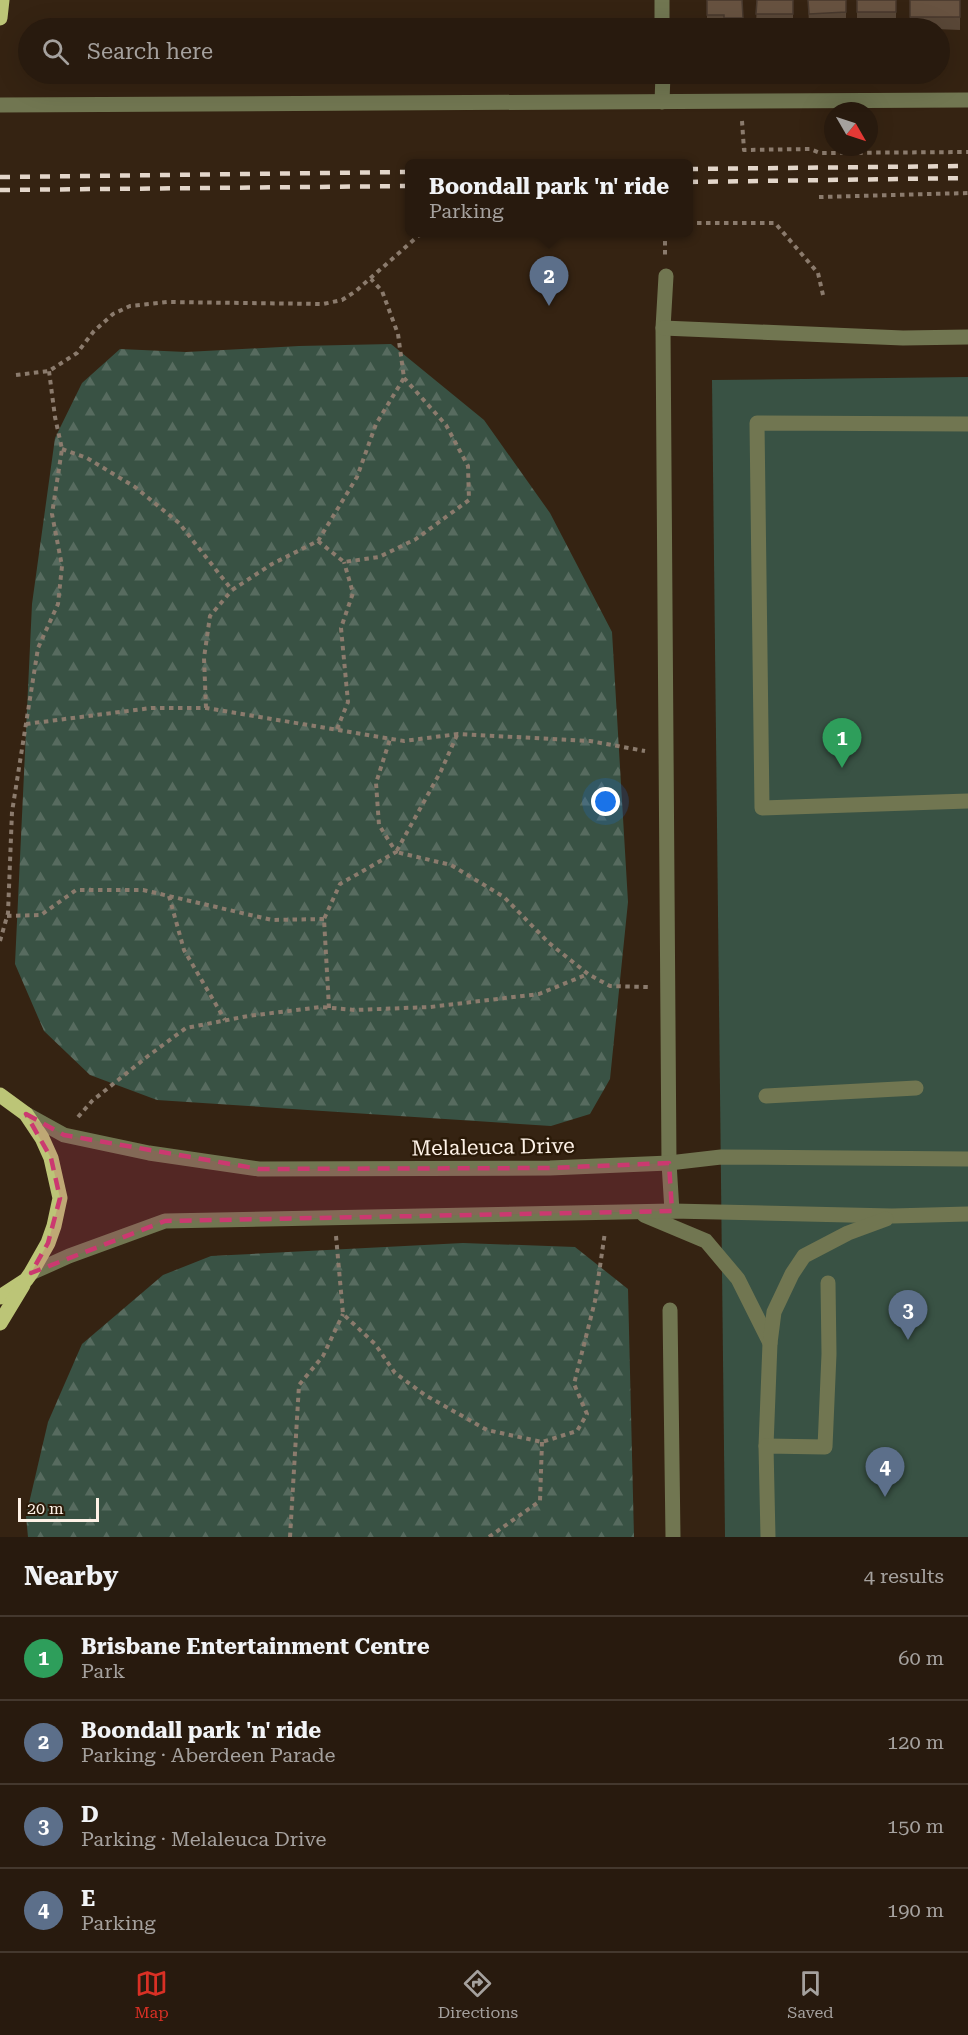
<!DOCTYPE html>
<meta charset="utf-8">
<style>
:root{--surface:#281a0e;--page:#302317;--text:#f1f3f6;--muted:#a5a19e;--line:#44382e;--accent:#d93025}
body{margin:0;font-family:"Roboto Serif",serif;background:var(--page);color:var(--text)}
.compass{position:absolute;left:824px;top:102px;width:54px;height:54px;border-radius:50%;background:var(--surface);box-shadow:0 6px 24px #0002;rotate:129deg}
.scale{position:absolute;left:18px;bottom:15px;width:81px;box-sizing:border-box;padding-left:6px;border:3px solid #fef2e7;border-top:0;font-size:16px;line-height:21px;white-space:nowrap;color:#fef2e7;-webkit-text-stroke:4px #2b1a08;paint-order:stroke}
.you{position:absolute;left:606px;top:802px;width:21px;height:21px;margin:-15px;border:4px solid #fff;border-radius:50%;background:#1a73e8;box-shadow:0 0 0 9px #1a73e833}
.badge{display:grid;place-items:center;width:39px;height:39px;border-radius:50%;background:var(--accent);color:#fff;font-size:20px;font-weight:700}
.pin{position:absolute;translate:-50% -50px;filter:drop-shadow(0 2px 3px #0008)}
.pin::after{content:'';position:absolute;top:32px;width:21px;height:18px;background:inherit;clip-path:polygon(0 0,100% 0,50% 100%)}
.popup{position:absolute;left:405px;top:159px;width:288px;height:78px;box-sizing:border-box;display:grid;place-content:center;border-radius:9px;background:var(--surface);filter:drop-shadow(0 2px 4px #0005);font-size:20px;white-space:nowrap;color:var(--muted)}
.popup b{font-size:22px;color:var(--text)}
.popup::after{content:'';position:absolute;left:50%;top:100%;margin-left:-12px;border:12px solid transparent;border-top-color:var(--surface)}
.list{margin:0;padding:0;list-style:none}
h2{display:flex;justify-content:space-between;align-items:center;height:78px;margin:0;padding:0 24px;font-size:26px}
h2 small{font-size:20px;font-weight:400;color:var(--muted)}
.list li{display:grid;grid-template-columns:39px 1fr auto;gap:18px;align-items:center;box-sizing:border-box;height:84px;padding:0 24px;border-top:2px solid var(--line)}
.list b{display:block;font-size:22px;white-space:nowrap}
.list p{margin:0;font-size:20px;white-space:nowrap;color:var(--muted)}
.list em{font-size:20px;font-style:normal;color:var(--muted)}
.icon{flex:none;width:33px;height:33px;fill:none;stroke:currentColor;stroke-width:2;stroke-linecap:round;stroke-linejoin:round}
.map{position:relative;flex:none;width:968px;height:1537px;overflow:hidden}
.search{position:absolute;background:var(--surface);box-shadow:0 6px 24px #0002;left:18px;right:18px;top:18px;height:66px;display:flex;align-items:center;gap:15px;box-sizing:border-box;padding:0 21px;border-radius:33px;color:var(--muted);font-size:22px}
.sheet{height:414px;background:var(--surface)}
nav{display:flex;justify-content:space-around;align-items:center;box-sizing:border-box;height:84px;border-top:2px solid var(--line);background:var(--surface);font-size:16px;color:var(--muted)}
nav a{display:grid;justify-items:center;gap:3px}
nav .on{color:var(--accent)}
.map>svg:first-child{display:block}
.forest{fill:url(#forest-firs)}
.green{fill:#395244}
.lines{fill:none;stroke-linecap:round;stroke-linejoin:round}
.path{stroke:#8b7b6d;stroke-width:4;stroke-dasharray:4.5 4.5;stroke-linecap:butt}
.minor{stroke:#717651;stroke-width:15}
.major{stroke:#bcc577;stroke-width:15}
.rail{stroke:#e3d6ca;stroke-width:4.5;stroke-dasharray:10 10;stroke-linecap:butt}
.wall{fill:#594737}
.building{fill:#675240;stroke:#48392d;stroke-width:1.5}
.marked{fill:#cb3970;fill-opacity:0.2;stroke:#cb3970;stroke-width:4.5;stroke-dasharray:12 8;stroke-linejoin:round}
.labels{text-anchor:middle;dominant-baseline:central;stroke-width:5;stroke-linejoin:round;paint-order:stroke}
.street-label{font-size:21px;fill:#fef2e7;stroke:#2b1a08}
</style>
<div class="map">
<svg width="968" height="1537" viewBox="0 0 968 1537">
<defs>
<pattern id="forest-firs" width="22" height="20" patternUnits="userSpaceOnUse" patternTransform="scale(1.5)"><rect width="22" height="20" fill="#395244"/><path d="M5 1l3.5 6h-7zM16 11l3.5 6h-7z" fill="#576b5f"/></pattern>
</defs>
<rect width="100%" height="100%" fill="#352312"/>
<g class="forest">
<polygon points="391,344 484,420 550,513 612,632 628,902 610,1079 590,1114 551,1126 157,1100 90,1075 44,1031 15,964 32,604 55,438 82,383 120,349 186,352 299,346"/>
<polygon points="463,1243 575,1247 628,1289 634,1537 28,1537 26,1516 48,1422 82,1344 163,1275 211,1256"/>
</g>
<polygon class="green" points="968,377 968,1537 725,1537 712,380"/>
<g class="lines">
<g class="path">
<polyline points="742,121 744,150 810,149 820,153 968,152"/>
<polyline points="819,197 968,193"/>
<polyline points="688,223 775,223 818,273 823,295"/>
<polyline points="665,232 665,258"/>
<polyline points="16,375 49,371 77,353 94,331 113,314 130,306 167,302 323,304 342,300 356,291 418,236 427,232"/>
<polyline points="62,449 87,458 135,487 179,523 232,590 272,564 318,541 357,477 376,424 404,378 398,334 382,291 371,279"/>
<polyline points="318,541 344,562 379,557 416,539 469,500 468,466 446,425 404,378"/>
<polyline points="206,708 204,658 210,616 232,590"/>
<polyline points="26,724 151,708 206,708 404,741 458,734 590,741 645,751"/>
<polyline points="337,729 348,702 341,628 353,593 344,562"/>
<polyline points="457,735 441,771 396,852 451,865 504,897 549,943 588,974 610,986 648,987"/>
<polyline points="169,896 184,950 225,1020"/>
<polyline points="7,916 41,915 76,890 143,890 272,920 324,919"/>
<polyline points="0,941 8,913 12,812 38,648 58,604 62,566 52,514 62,449 55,417 49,371"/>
<polyline points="329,1008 324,919 340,884 396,852 379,825 376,783 390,739"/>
<polyline points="78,1117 92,1101 148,1056 186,1028 248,1016 321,1007 355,1010 430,1007 539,994 588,974"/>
<polyline points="336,1236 343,1314 375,1344 395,1373 425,1395 487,1430 542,1442 577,1431 587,1414 574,1384 595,1301 605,1232"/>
<polyline points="290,1537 299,1385 323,1356 343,1314"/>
<polyline points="489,1537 540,1501 542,1442"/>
</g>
<g class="minor">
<polyline points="662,0 662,28"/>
<polyline points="662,102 663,74"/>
<polyline points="0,105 968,100"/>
<polyline points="666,276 663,328 669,1163 672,1211"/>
<polyline points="663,328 903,338 968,337"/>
<polyline points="968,424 757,423 762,808 968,801"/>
<polyline points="766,1096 916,1088"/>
<polyline points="26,1114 64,1135 149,1153 259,1169 550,1168 669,1163 721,1157 968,1159"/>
<polyline points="644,1215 706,1241 738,1279 770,1343"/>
<polyline points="31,1273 69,1256 165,1221 672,1211 892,1216 968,1214"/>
<polyline points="670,1310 673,1537"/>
<polyline points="766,1446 770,1343 774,1312 792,1274 804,1256 848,1233 886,1219"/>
<polyline points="768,1537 766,1446 825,1447 829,1354 828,1283"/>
</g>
<g class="major">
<polyline points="0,18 2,0"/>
<polyline points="0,1095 26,1114 42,1138 51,1158 60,1198 54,1226 48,1243 31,1273 26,1280 0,1297"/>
<polyline points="0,1323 23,1285"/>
</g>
<g class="rail">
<polyline points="688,169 968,166"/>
<polyline points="0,177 410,172"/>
<polyline points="688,182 968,178"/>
<polyline points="0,190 410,186"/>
</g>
</g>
<g class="wall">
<polygon points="707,0 742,0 743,28 707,28"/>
<polygon points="757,0 793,0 793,26 756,26"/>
<polygon points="808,0 846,0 846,25 809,26"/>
<polygon points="857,0 896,0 896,24 857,25"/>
<polygon points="910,0 960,0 960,30 910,28"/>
</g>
<g class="building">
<polygon points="707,0 742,0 743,18 724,18 724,15 707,15"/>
<polygon points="757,0 793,0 793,14 756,14"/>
<polygon points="808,0 846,0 846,12 809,14"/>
<rect x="857" y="0" width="39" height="12"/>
<rect x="910" y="0" width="50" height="17"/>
</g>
<path class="marked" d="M 26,1114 L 64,1135 L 259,1169 L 550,1168 L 669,1163 L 672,1211 L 165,1221 L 31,1273 L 48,1243 L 60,1198 L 51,1158 Z"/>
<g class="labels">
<g class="street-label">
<text transform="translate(493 1147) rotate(-1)">Melaleuca Drive</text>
</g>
</g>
</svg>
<svg class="compass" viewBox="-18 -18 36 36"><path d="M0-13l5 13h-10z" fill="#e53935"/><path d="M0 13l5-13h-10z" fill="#a5a19e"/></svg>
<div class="scale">20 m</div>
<div class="you"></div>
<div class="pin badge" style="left:842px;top:768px;background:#2e9e5b">1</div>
<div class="pin badge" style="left:549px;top:306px;background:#5c6f8a">2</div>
<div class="popup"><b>Boondall park 'n' ride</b>Parking</div>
<div class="pin badge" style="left:908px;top:1340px;background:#5c6f8a">3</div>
<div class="pin badge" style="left:885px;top:1497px;background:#5c6f8a">4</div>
<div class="search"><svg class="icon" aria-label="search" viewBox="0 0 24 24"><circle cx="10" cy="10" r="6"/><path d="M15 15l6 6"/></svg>Search here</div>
</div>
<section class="sheet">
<h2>Nearby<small>4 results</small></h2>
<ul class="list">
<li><span class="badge" style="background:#2e9e5b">1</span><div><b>Brisbane Entertainment Centre</b><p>Park</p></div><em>60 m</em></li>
<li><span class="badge" style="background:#5c6f8a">2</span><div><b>Boondall park 'n' ride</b><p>Parking · Aberdeen Parade</p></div><em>120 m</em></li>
<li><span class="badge" style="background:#5c6f8a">3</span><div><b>D</b><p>Parking · Melaleuca Drive</p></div><em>150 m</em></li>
<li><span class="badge" style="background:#5c6f8a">4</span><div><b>E</b><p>Parking</p></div><em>190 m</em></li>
</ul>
</section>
<nav>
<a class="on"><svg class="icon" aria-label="map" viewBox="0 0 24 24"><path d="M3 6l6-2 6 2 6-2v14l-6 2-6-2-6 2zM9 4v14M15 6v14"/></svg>Map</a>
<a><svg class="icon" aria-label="directions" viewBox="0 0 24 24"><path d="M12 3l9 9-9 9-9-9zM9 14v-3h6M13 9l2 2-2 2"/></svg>Directions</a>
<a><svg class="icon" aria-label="saved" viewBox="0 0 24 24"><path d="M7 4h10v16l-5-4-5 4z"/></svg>Saved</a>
</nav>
